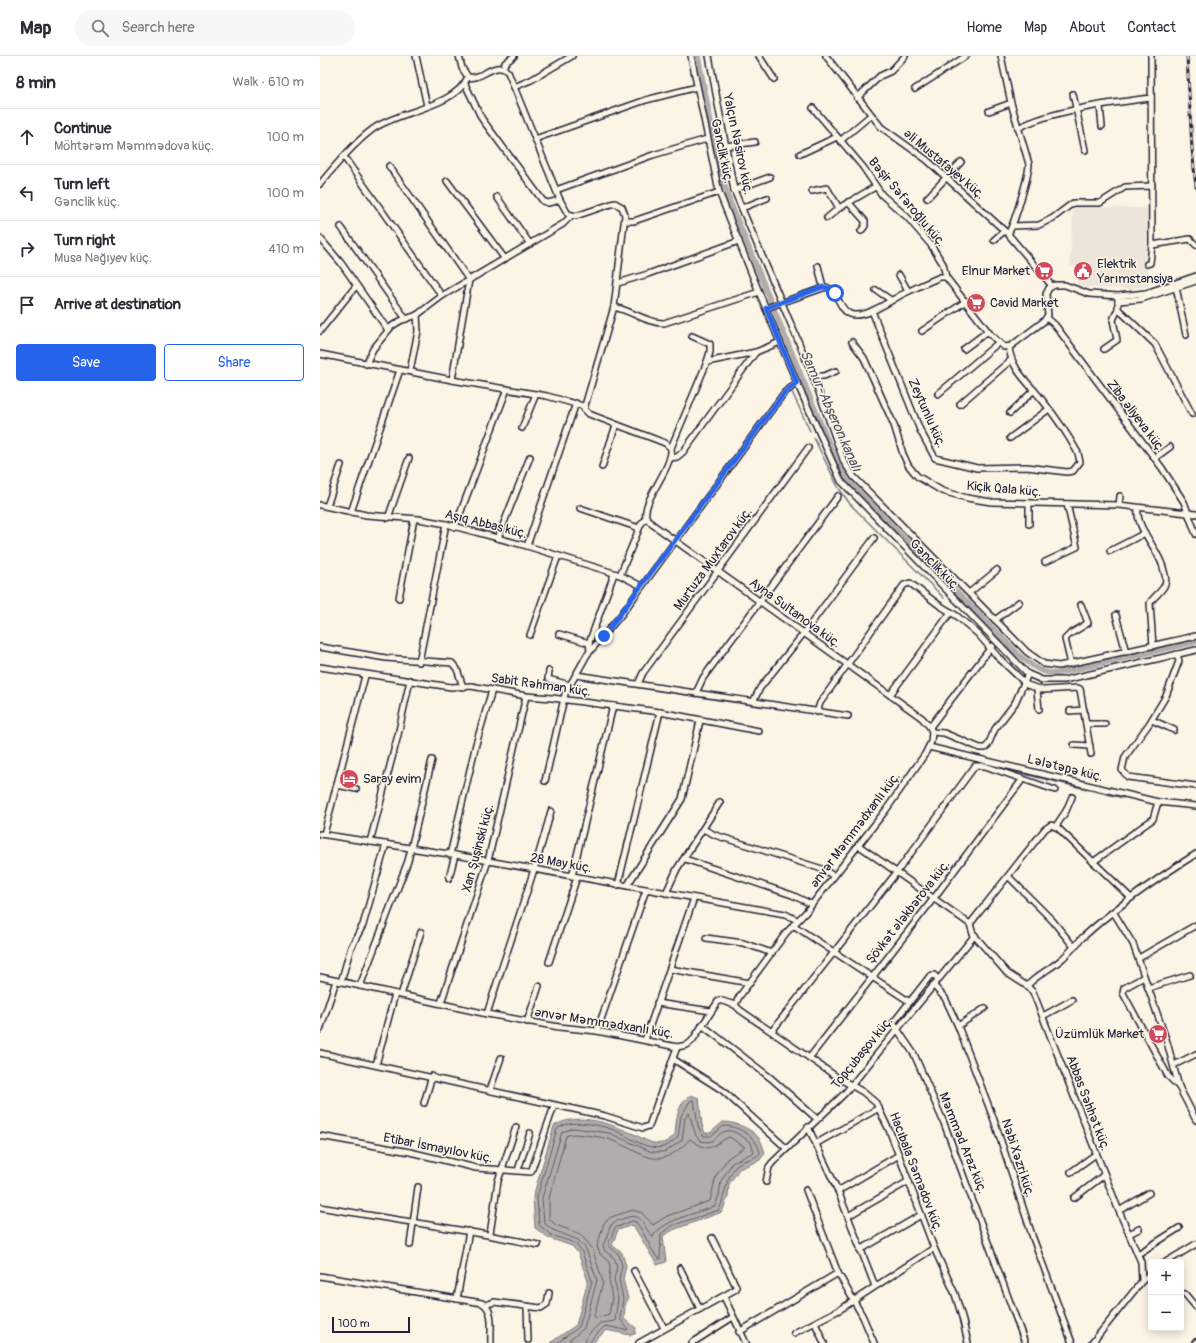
<!DOCTYPE html>
<meta charset="utf-8">
<style>
:root{--surface:#fff;--page:#f7f7f7;--text:#2b2b33;--muted:#7c7c81;--line:#e1e1e2;--accent:#2563eb}
body{margin:0;font-family:Pangolin,sans-serif;background:var(--page);color:var(--text)}
.controls{position:absolute;right:12px;bottom:12px;display:grid;overflow:hidden;border-radius:4px;box-shadow:0 2px 10px #0003}
.controls button{width:36px;height:36px;display:grid;place-items:center;padding:0;border:0;border-bottom:1px solid var(--line);background:var(--surface);color:var(--text);font:20px sans-serif}
.scale{position:absolute;left:12px;bottom:10px;width:78px;box-sizing:border-box;padding-left:4px;border:2px solid #22223b;border-top:0;font-size:11px;line-height:14px;white-space:nowrap;color:#22223b;-webkit-text-stroke:3px #fcf5e5;paint-order:stroke}
.stop{position:absolute;width:12px;height:12px;margin:-9px;border:3px solid #2563eb;border-radius:50%;background:#fff}
.stop.end{background:#2563eb;border-color:#fff;box-shadow:0 1px 4px #0008}
.list{margin:0;padding:0;list-style:none}
h2{display:flex;justify-content:space-between;align-items:center;height:52px;margin:0;padding:0 16px;font-size:17px}
h2 small{font-size:13px;font-weight:400;color:var(--muted)}
.list li{display:grid;grid-template-columns:26px 1fr auto;gap:12px;align-items:center;box-sizing:border-box;height:56px;padding:0 16px;border-top:1px solid var(--line)}
.list b{display:block;font-size:15px;white-space:nowrap}
.list p{margin:0;font-size:13px;white-space:nowrap;color:var(--muted)}
.list em{font-size:13px;font-style:normal;color:var(--muted)}
.actions{display:flex;gap:8px;padding:12px 16px}
.actions a{flex:1;padding:9px 0;border:1px solid var(--accent);border-radius:4px;text-align:center;font-size:14px;color:var(--accent)}
.actions .main{background:var(--accent);color:#fff}
.icon{flex:none;width:22px;height:22px;fill:none;stroke:currentColor;stroke-width:2;stroke-linecap:round;stroke-linejoin:round}
.map{position:relative;flex:none;width:876px;height:1287px;overflow:hidden}
header{display:flex;align-items:center;gap:24px;box-sizing:border-box;height:56px;padding:0 20px;background:var(--surface);border-bottom:1px solid var(--line)}
header strong{font-size:19px}
nav{display:flex;gap:22px;margin-inline-start:auto;font-size:14px}
.search{width:280px;height:36px;background:var(--page);display:flex;align-items:center;gap:10px;box-sizing:border-box;padding:0 14px;border-radius:22px;color:var(--muted);font-size:15px}
main{display:flex}
aside{flex:1;background:var(--surface)}
.map>svg:first-child{display:block}
.built{fill:#ece5d8}
.water{fill:#b2adab;stroke:#78757e}
.lines{fill:none;stroke-linecap:round;stroke-linejoin:round}
.shore{stroke:#5c5a68;stroke-width:1}
.stream{stroke:#78757e;stroke-width:1.5}
.canal{stroke:#b2adab;stroke-width:5.5}
.minor-casing{stroke:#22223b;stroke-width:8}
.minor{stroke:#fcf5e5;stroke-width:5}
.rail-casing{stroke:#22223b;stroke-width:3}
.rail{stroke:#fcf5e5;stroke-width:1.5;stroke-dasharray:4.5;stroke-linecap:butt}
.route{stroke:#2563eb;stroke-width:5}
.labels{text-anchor:middle;dominant-baseline:central;stroke-width:3;stroke-linejoin:round;paint-order:stroke}
.street-label{font-size:13px;fill:#22223b;stroke:#fcf5e5}
.poi-label{font-size:13px;fill:#22223b;stroke:#fcf5e5;text-anchor:start}
.water-label{font-size:14px;font-style:italic;fill:#545362;stroke:#fcf5e5}
</style>
<header>
<strong>Map</strong>
<div class="search"><svg class="icon" aria-label="search" viewBox="0 0 24 24"><circle cx="10" cy="10" r="6"/><path d="M15 15l6 6"/></svg>Search here</div>
<nav><a>Home</a><a>Map</a><a>About</a><a>Contact</a></nav>
</header>
<main>
<aside>
<h2>8 min<small>Walk · 610 m</small></h2>
<ul class="list">
<li><svg class="icon" aria-label="ahead" viewBox="0 0 24 24"><path d="M12 20V5M6 11l6-6 6 6"/></svg><div><b>Continue</b><p>Möhtərəm Məmmədova küç.</p></div><em>100 m</em></li>
<li><svg class="icon" aria-label="left" viewBox="0 0 24 24"><path d="M17 20v-9H6M10 6l-5 5 5 5"/></svg><div><b>Turn left</b><p>Gənclik küç.</p></div><em>100 m</em></li>
<li><svg class="icon" aria-label="right" viewBox="0 0 24 24"><path d="M7 20v-9h11M14 6l5 5-5 5"/></svg><div><b>Turn right</b><p>Musa Nağıyev küç.</p></div><em>410 m</em></li>
<li><svg class="icon" aria-label="arrive" viewBox="0 0 24 24"><path d="M6 21V4h12l-3 4 3 4H6"/></svg><div><b>Arrive at destination</b></div></li>
</ul>
<div class="actions"><a class="main">Save</a><a>Share</a></div>
</aside>
<div class="map">
<svg width="876" height="1287" viewBox="0 0 876 1287">
<rect width="100%" height="100%" fill="#fcf5e5"/>
<filter id="ink" filterUnits="userSpaceOnUse"><feTurbulence type="fractalNoise" baseFrequency=".025" numOctaves="2"/><feDisplacementMap in="SourceGraphic" scale="8" xChannelSelector="R" yChannelSelector="G"/><feConvolveMatrix kernelMatrix="1 2 1 2 8 2 1 2 1" color-interpolation-filters="sRGB"/></filter>
<g filter="url(#ink)">
<polygon class="built" points="753,151 827,152 828,230 811,233 757,231 757,210 751,210 750,206"/>
<path class="water" d="M 371,1039 L 379,1042 L 382,1069 L 385,1077 L 390,1077 L 403,1066 C 415,1066 430,1072 438,1081 C 442,1085 443,1092 445,1097 L 440,1104 L 419,1113 L 409,1128 L 408,1141 L 402,1156 L 353,1174 L 343,1180 L 346,1206 L 337,1209 L 313,1169 L 298,1174 L 292,1189 L 302,1197 L 306,1210 L 303,1223 L 308,1243 L 305,1250 L 304,1263 L 316,1272 L 315,1278 L 310,1279 L 286,1274 L 273,1287 L 230,1287 L 256,1269 L 268,1225 L 258,1197 L 252,1190 L 229,1182 L 215,1172 L 213,1141 L 234,1070 C 258,1055 291,1068 316,1079 C 323,1083 333,1089 342,1087 C 346,1087 351,1082 355,1079 C 356,1065 357,1047 371,1039 Z"/>
<g class="lines">
<g class="shore">
<path d="M 254,1078 C 265,1079 277,1080 288,1083 C 325,1096 336,1119 370,1083 C 391,1098 389,1091 409,1081 L 425,1091 L 408,1102 L 396,1120 L 390,1145 L 347,1160 L 333,1169 L 322,1157 L 313,1154 L 291,1161 L 284,1167 L 277,1190 L 280,1198 L 289,1206 L 290,1210 L 289,1224 L 292,1242 L 289,1258 L 276,1262 L 274,1260 L 283,1226 L 272,1192 L 260,1178 L 236,1169 L 229,1163 L 229,1142 L 246,1080 Z"/>
<path d="M 237,1287 L 259,1271 L 272,1225 L 262,1196 L 255,1187 L 231,1179 L 219,1169 L 217,1141 L 237,1073 C 249,1063 276,1068 291,1073 C 306,1078 325,1095 343,1091 C 348,1090 354,1085 358,1081 L 361,1060 L 370,1045 L 374,1044 L 378,1070 L 383,1080 L 391,1080 L 404,1070 C 419,1070 437,1081 440,1097 C 435,1104 422,1103 416,1110 C 404,1125 406,1138 399,1154 L 351,1170 L 341,1178 L 340,1203 L 338,1203 C 329,1191 325,1177 316,1166 L 312,1165 L 295,1172 L 288,1189 L 299,1199 L 302,1210 L 299,1223 L 303,1243 L 300,1263 L 308,1273 L 306,1274 L 285,1270 L 272,1283 L 270,1287"/>
<path d="M 247,1287 L 264,1272 L 277,1224 L 266,1193 L 258,1184 L 233,1174 L 224,1167 L 222,1142 L 242,1076 L 254,1072 L 289,1077 L 332,1096 L 345,1096 L 362,1084 L 365,1062 L 369,1057 L 376,1080 L 381,1085 C 397,1089 395,1078 406,1075 C 414,1073 426,1083 431,1087 L 434,1096 L 412,1107 L 401,1125 L 399,1139 L 395,1150 C 373,1159 347,1162 333,1180 C 322,1173 325,1155 305,1162 C 300,1164 295,1165 291,1169 L 283,1190 L 285,1195 L 294,1202 L 297,1210 L 294,1223 L 298,1242 L 295,1265 L 280,1267 L 267,1280 L 265,1287"/>
</g>
<g class="stream">
<polyline points="472,336 490,375"/>
<polyline points="494,382 518,431 530,448 624,542"/>
<polyline points="687,714 803,742"/>
</g>
<path class="canal" d="M 378,0 L 400,112 L 408,141 L 517,407 L 529,426 L 698,598 C 711,609 721,619 739,617 L 876,586"/>
<defs>
<g id="minor">
<polyline points="96,0 107,50"/>
<polyline points="139,0 142,12 148,21"/>
<polyline points="371,0 399,136 439,236"/>
<polyline points="389,0 414,134 493,320 524,406 534,421 707,596 724,608 739,610 876,580"/>
<polyline points="439,0 454,23"/>
<polyline points="506,0 561,71 607,104 688,178 732,230"/>
<path d="M 681,0 L 691,47 L 709,108 C 709,119 694,169 688,178"/>
<polyline points="183,12 185,7 194,0"/>
<path d="M 148,21 C 162,25 175,3 188,16 L 240,144 L 248,158 L 256,160 L 291,148 L 295,147 L 302,151 L 305,159 L 294,251 L 264,353 L 269,358 L 345,387 L 351,392"/>
<polyline points="145,28 162,63 223,145 228,147 240,144"/>
<polyline points="194,31 211,24 252,0"/>
<polyline points="595,33 646,0"/>
<polyline points="753,38 765,94"/>
<polyline points="537,42 560,20 571,15 585,0"/>
<polyline points="780,50 782,70"/>
<polyline points="493,52 543,111 562,139 587,161 611,189 623,208 626,221 670,278 684,291 691,290 724,265 728,259 726,238 729,232 735,229 745,229 769,238 798,240 826,237 876,220"/>
<polyline points="669,55 691,47"/>
<path d="M 698,72 C 733,54 791,47 831,42"/>
<polyline points="215,83 326,44 377,31"/>
<polyline points="520,85 551,59"/>
<polyline points="405,90 435,86"/>
<polyline points="480,98 517,81"/>
<polyline points="24,101 122,240"/>
<polyline points="69,110 149,224 132,324"/>
<polyline points="127,125 185,203"/>
<path d="M 0,128 C 16,109 33,88 53,73 C 80,54 134,52 148,21"/>
<polyline points="236,134 333,99 387,83"/>
<polyline points="414,134 450,121"/>
<polyline points="492,135 507,132 519,152"/>
<polyline points="177,141 210,188"/>
<polyline points="607,142 641,106"/>
<polyline points="528,146 545,165 545,170 541,175"/>
<polyline points="422,152 447,142"/>
<polyline points="507,162 519,152 555,131"/>
<polyline points="305,165 314,165 399,136"/>
<polyline points="693,170 719,169 733,162 753,147 780,147 805,131 832,130"/>
<polyline points="21,171 86,263"/>
<polyline points="0,182 21,207 68,274"/>
<polyline points="674,184 684,175"/>
<polyline points="832,189 870,183 876,189"/>
<polyline points="827,208 830,207 832,189 831,0"/>
<polyline points="498,210 503,231"/>
<polyline points="579,219 588,235"/>
<polyline points="298,227 328,218 419,185"/>
<polyline points="856,231 866,279"/>
<polyline points="556,234 571,244"/>
<polyline points="798,240 798,253 835,288 872,358"/>
<polyline points="798,245 821,243 876,225"/>
<path d="M 294,251 C 310,254 329,268 344,267 L 439,236 L 477,327 L 521,425 L 708,618 L 722,624 L 744,624 L 876,594"/>
<path d="M 446,252 L 506,231 C 519,235 518,253 530,258 C 544,264 571,244 583,238 C 595,232 608,226 620,221 L 626,221"/>
<path d="M 552,255 L 600,374 L 615,402 L 657,412 L 707,411 L 747,416 L 753,415 L 760,406 L 758,397 C 748,379 736,361 723,345 C 710,328 691,314 689,291"/>
<polyline points="727,262 735,269 842,412 864,446 876,478"/>
<polyline points="0,275 36,230"/>
<polyline points="602,275 646,245"/>
<polyline points="372,280 390,288 390,296 387,306"/>
<polyline points="532,286 544,302 574,369 583,398 588,409 597,420 622,435 647,442 671,446 799,449 876,458"/>
<polyline points="644,293 668,275"/>
<polyline points="784,293 797,284 793,264 798,253"/>
<polyline points="0,298 132,324 227,340 263,350"/>
<polyline points="46,308 53,293 72,270 80,265 97,259 122,240 243,168 251,160"/>
<polyline points="90,315 98,275 97,259"/>
<polyline points="493,320 504,320 516,315"/>
<polyline points="618,338 678,287"/>
<polyline points="640,348 691,304"/>
<polyline points="690,357 714,334"/>
<polyline points="202,372 216,338"/>
<polyline points="690,382 729,353"/>
<polyline points="351,392 387,306 436,296"/>
<polyline points="350,402 357,401 363,396 436,296 460,286"/>
<polyline points="835,402 850,391"/>
<polyline points="282,411 296,369"/>
<polyline points="709,447 709,468"/>
<polyline points="0,449 46,459 99,463 126,468 207,490 300,519 321,530"/>
<polyline points="799,449 800,440"/>
<polyline points="7,450 21,409"/>
<polyline points="260,452 319,472"/>
<path d="M 818,452 C 815,473 840,493 844,515 C 845,519 847,524 845,528 C 843,535 834,540 830,547 L 833,590"/>
<polyline points="31,456 80,314"/>
<polyline points="326,461 332,468 602,662 610,671 612,676 611,686 605,698 566,754 486,856 466,877 419,941 415,949"/>
<path d="M 326,461 C 322,444 353,412 351,392"/>
<polyline points="68,462 89,402"/>
<polyline points="135,471 187,333"/>
<polyline points="178,482 210,401"/>
<polyline points="207,490 256,347"/>
<polyline points="790,495 825,477"/>
<polyline points="725,506 757,491 747,448"/>
<polyline points="300,519 321,468 326,461"/>
<polyline points="649,537 677,514"/>
<polyline points="79,542 94,463"/>
<polyline points="796,559 806,596"/>
<polyline points="675,564 699,546"/>
<polyline points="239,578 269,587"/>
<polyline points="210,579 238,500"/>
<polyline points="0,591 66,602 132,607 137,613 143,631"/>
<polyline points="270,595 269,587 294,518"/>
<polyline points="857,598 859,605 846,640 829,668 805,701 802,714 808,721 876,730"/>
<polyline points="99,606 126,468"/>
<polyline points="751,608 745,583 750,578 768,567 761,549"/>
<polyline points="0,611 131,631 151,630 206,640 232,642 340,656 439,675"/>
<polyline points="229,615 228,623 250,629"/>
<polyline points="256,619 528,660"/>
<polyline points="318,628 323,617 488,392"/>
<polyline points="717,634 719,653"/>
<polyline points="376,637 383,622 518,440"/>
<polyline points="570,639 631,556"/>
<polyline points="433,646 440,632 484,577 554,482"/>
<polyline points="750,655 764,654"/>
<polyline points="497,656 500,647 584,529 590,527 619,549 637,560 658,578 678,601 707,629 723,634 758,632 760,633 771,698"/>
<polyline points="832,664 854,674"/>
<polyline points="766,668 785,668"/>
<polyline points="610,671 672,590"/>
<polyline points="612,676 624,677 660,692 665,692 668,689 675,673 695,647 708,618"/>
<polyline points="754,689 770,690"/>
<polyline points="609,691 838,746 876,750"/>
<polyline points="225,725 245,638 267,599 301,559 464,337 477,327"/>
<polyline points="17,729 36,733"/>
<polyline points="736,770 746,755 752,741"/>
<polyline points="383,773 395,779 502,813 514,820"/>
<polyline points="0,778 135,799 465,858 477,864"/>
<polyline points="4,778 45,620"/>
<polyline points="50,786 78,679 90,624"/>
<polyline points="538,789 650,868 653,878 687,917 707,930 713,936 799,1155 821,1206 822,1225"/>
<polyline points="130,799 156,688 172,634"/>
<polyline points="365,803 472,839 491,848"/>
<polyline points="773,806 833,763 838,746"/>
<polyline points="252,820 293,650"/>
<polyline points="689,821 732,864 754,891"/>
<polyline points="129,822 135,799"/>
<polyline points="298,829 340,656"/>
<polyline points="307,830 362,743 380,665"/>
<polyline points="346,837 357,813 400,746"/>
<polyline points="794,857 813,888 847,986 859,1031 876,1064"/>
<polyline points="650,868 725,773 731,769 738,772 811,842"/>
<polyline points="473,869 590,946"/>
<polyline points="386,882 423,887 452,897"/>
<polyline points="819,902 876,869"/>
<polyline points="229,906 257,821"/>
<polyline points="350,913 430,927"/>
<polyline points="0,921 167,958 239,971 277,975 357,991 367,989 372,985 399,944 415,949"/>
<polyline points="824,921 804,932 803,937 848,1020 859,1031"/>
<polyline points="618,923 614,919 610,920 573,967 594,998 624,1067 705,1287"/>
<polyline points="21,926 31,891 43,869 66,788"/>
<polyline points="613,929 625,942 638,970 674,1064 713,1182 752,1287"/>
<polyline points="40,930 88,805 112,704"/>
<path d="M 707,930 C 719,917 731,913 743,902 C 750,896 756,889 762,882 C 797,850 836,823 876,798"/>
<polyline points="828,932 870,919"/>
<polyline points="81,939 101,876"/>
<polyline points="121,947 168,805 206,640"/>
<polyline points="337,947 391,955"/>
<polyline points="415,949 420,954 517,1021 543,1036 556,1047 570,1076 614,1192 635,1238 642,1261 648,1287"/>
<path d="M 167,958 C 188,890 213,824 231,755"/>
<polyline points="723,960 752,944"/>
<polyline points="207,966 219,930"/>
<polyline points="382,969 452,1023 497,1063"/>
<polyline points="638,970 665,952"/>
<polyline points="0,974 16,925"/>
<polyline points="277,975 326,834"/>
<polyline points="452,975 577,816 655,710 665,710 735,734"/>
<polyline points="325,984 374,842"/>
<polyline points="0,997 285,1060 323,1072 329,1070 357,991"/>
<polyline points="490,1001 614,842 702,724"/>
<polyline points="353,1003 402,1034 466,1092"/>
<polyline points="56,1009 75,938"/>
<polyline points="854,1009 876,998"/>
<polyline points="170,1034 181,1002"/>
<polyline points="104,1047 112,1020"/>
<polyline points="488,1071 518,1135 555,1230"/>
<polyline points="0,1080 90,1096 156,1112 211,1116 234,1050"/>
<polyline points="497,1087 559,1052"/>
<polyline points="198,1114 210,1077"/>
<polyline points="751,1116 776,1098"/>
<polyline points="446,1126 449,1111 452,1107 525,1037 655,879"/>
<polyline points="486,1134 518,1217 543,1261 554,1287"/>
<polyline points="518,1135 579,1099"/>
<polyline points="754,1142 784,1119"/>
<path d="M 0,1151 C 73,1164 146,1173 218,1189"/>
<polyline points="799,1155 829,1137"/>
<polyline points="528,1160 589,1125"/>
<polyline points="170,1178 178,1125 196,1071"/>
<polyline points="809,1178 819,1173"/>
<polyline points="90,1189 98,1131"/>
<polyline points="540,1194 601,1159"/>
<polyline points="818,1198 859,1172"/>
<polyline points="846,1206 876,1188"/>
<polyline points="360,1212 380,1253"/>
<polyline points="314,1215 344,1272"/>
<path d="M 0,1220 L 162,1247 C 175,1254 170,1274 171,1287"/>
<polyline points="865,1238 876,1251"/>
<polyline points="404,1241 426,1287"/>
<polyline points="137,1243 149,1175"/>
<polyline points="166,1249 174,1246 221,1252 227,1248 229,1237"/>
<polyline points="207,1250 208,1284"/>
<polyline points="495,1267 504,1287"/>
<polyline points="419,1276 518,1217"/>
<polyline points="474,1277 521,1253 614,1192"/>
<polyline points="319,1287 416,1233 416,1230 392,1182"/>
<polyline points="372,1287 413,1261"/>
<polyline points="772,1287 822,1225 831,1217"/>
<polyline points="875,1287 876,1286"/>
</g>
</defs>
<use href="#minor" class="minor-casing"/>
<use href="#minor" class="minor"/>
<defs>
<polyline id="rail" points="867,0 872,93 876,131"/>
</defs>
<use href="#rail" class="rail-casing"/>
<use href="#rail" class="rail"/>
</g>
</g>
<g class="lines" filter="url(#ink)">
<polyline class="route" points="284,580 464,337 477,327 446,252 503,231 509,232 515,237"/>
</g>
<defs>
<symbol id="supermarket-disc" viewBox="-11 -11 22 22"><circle r="9.5" fill="#d1495b" stroke="#fcf5e5"/><path d="M-6-5.5h2.5l.6 2H6L4.5 2H-2.5L-4.4-4H-6ZM-1.5 3.2a1.3 1.3 0 1 0 .1 0ZM3 3.2a1.3 1.3 0 1 0 .1 0Z" fill="#fff"/></symbol>
<symbol id="civic-disc" viewBox="-11 -11 22 22"><circle r="9.5" fill="#d1495b" stroke="#fcf5e5"/><path d="M-.6-6.5H3V-4.5H.6V-3L4-1V1h2V6H-6V1h2V-1L-.6-3ZM-1.2 2.5V6h2.4V2.5Z" fill="#fff"/></symbol>
<symbol id="hotel-disc" viewBox="-11 -11 22 22"><circle r="9.5" fill="#d1495b" stroke="#fcf5e5"/><path d="M-6-4.5h1.5V1H6V5H4.5V3h-9V5H-6ZM-4 0a1.8 1.8 0 1 1 3.6 0ZM.5 0V-2.5h3Q6-2.5 6 0Z" fill="#fff"/></symbol>
</defs>
<g fill-rule="evenodd">
<use href="#supermarket-disc" x="713" y="204" width="22" height="22"/>
<use href="#civic-disc" x="752" y="204" width="22" height="22"/>
<use href="#supermarket-disc" x="645" y="236" width="22" height="22"/>
<use href="#hotel-disc" x="18" y="712" width="22" height="22"/>
<use href="#supermarket-disc" x="827" y="967" width="22" height="22"/>
</g>
<g class="labels">
<g class="street-label">
<text transform="translate(418 88) rotate(78)">Yalçın Nəsirov küç.</text>
<text transform="translate(402 95) rotate(78)">Gənclik küç.</text>
<text transform="translate(624 108) rotate(40)">Əli Mustafayev küç.</text>
<text transform="translate(587 146) rotate(50)">Bəşir Səfəroğlu küç.</text>
<text transform="translate(607 357) rotate(66)">Zeytunlu küç.</text>
<text transform="translate(816 360) rotate(53)">Ziba Əliyeva küç.</text>
<text transform="translate(684 433) rotate(5)">Kiçik Qala küç.</text>
<text transform="translate(166 468) rotate(14)">Aşıq Abbas küç.</text>
<text transform="translate(393 503) rotate(-54)">Murtuza Muxtarov küç.</text>
<text transform="translate(615 509) rotate(46)">Gənclik küç.</text>
<text transform="translate(475 557) rotate(36)">Ayna Sultanova küç.</text>
<text transform="translate(221 629) rotate(8)">Sabit Rəhman küç.</text>
<text transform="translate(745 712) rotate(14)">Lələtəpə küç.</text>
<text transform="translate(535 774) rotate(-53)">Ənvər Məmmədxanlı küç.</text>
<text transform="translate(158 792) rotate(-75)">Xan Şuşinski küç.</text>
<text transform="translate(241 807) rotate(10)">28 May küç.</text>
<text transform="translate(588 856) rotate(-52)">Şövkət Ələkbərova küç.</text>
<text transform="translate(284 967) rotate(9)">Ənvər Məmmədxanlı küç.</text>
<text transform="translate(542 997) rotate(-51)">Topçubaşov küç.</text>
<text transform="translate(768 1047) rotate(69)">Abbas Səhhət küç.</text>
<text transform="translate(643 1087) rotate(68)">Məmməd Araz küç.</text>
<text transform="translate(118 1092) rotate(11)">Etibar İsmayılov küç.</text>
<text transform="translate(698 1102) rotate(72)">Nəbi Xəzri küç.</text>
<text transform="translate(596 1116) rotate(69)">Hacıbala Səmədov küç.</text>
</g>
<g class="poi-label">
<text x="777" y="208">Elektrik<tspan x="777" dy="15">Yarımstansiya</tspan></text>
<text x="710" y="215" text-anchor="end">Elnur Market</text>
<text x="670" y="247">Cavid Market</text>
<text x="43" y="723">Saray evim</text>
<text x="824" y="978" text-anchor="end">Üzümlük Market</text>
</g>
<g class="water-label">
<text transform="translate(511 355) rotate(66)">Samur-Abşeron kanalı</text>
</g>
</g>
</svg>
<div class="controls">
<button>+</button>
<button>−</button>
</div>
<div class="scale">100 m</div>
<div class="stop" style="left:515px;top:237px"></div>
<div class="stop end" style="left:284px;top:580px"></div>
</div>
</main>
